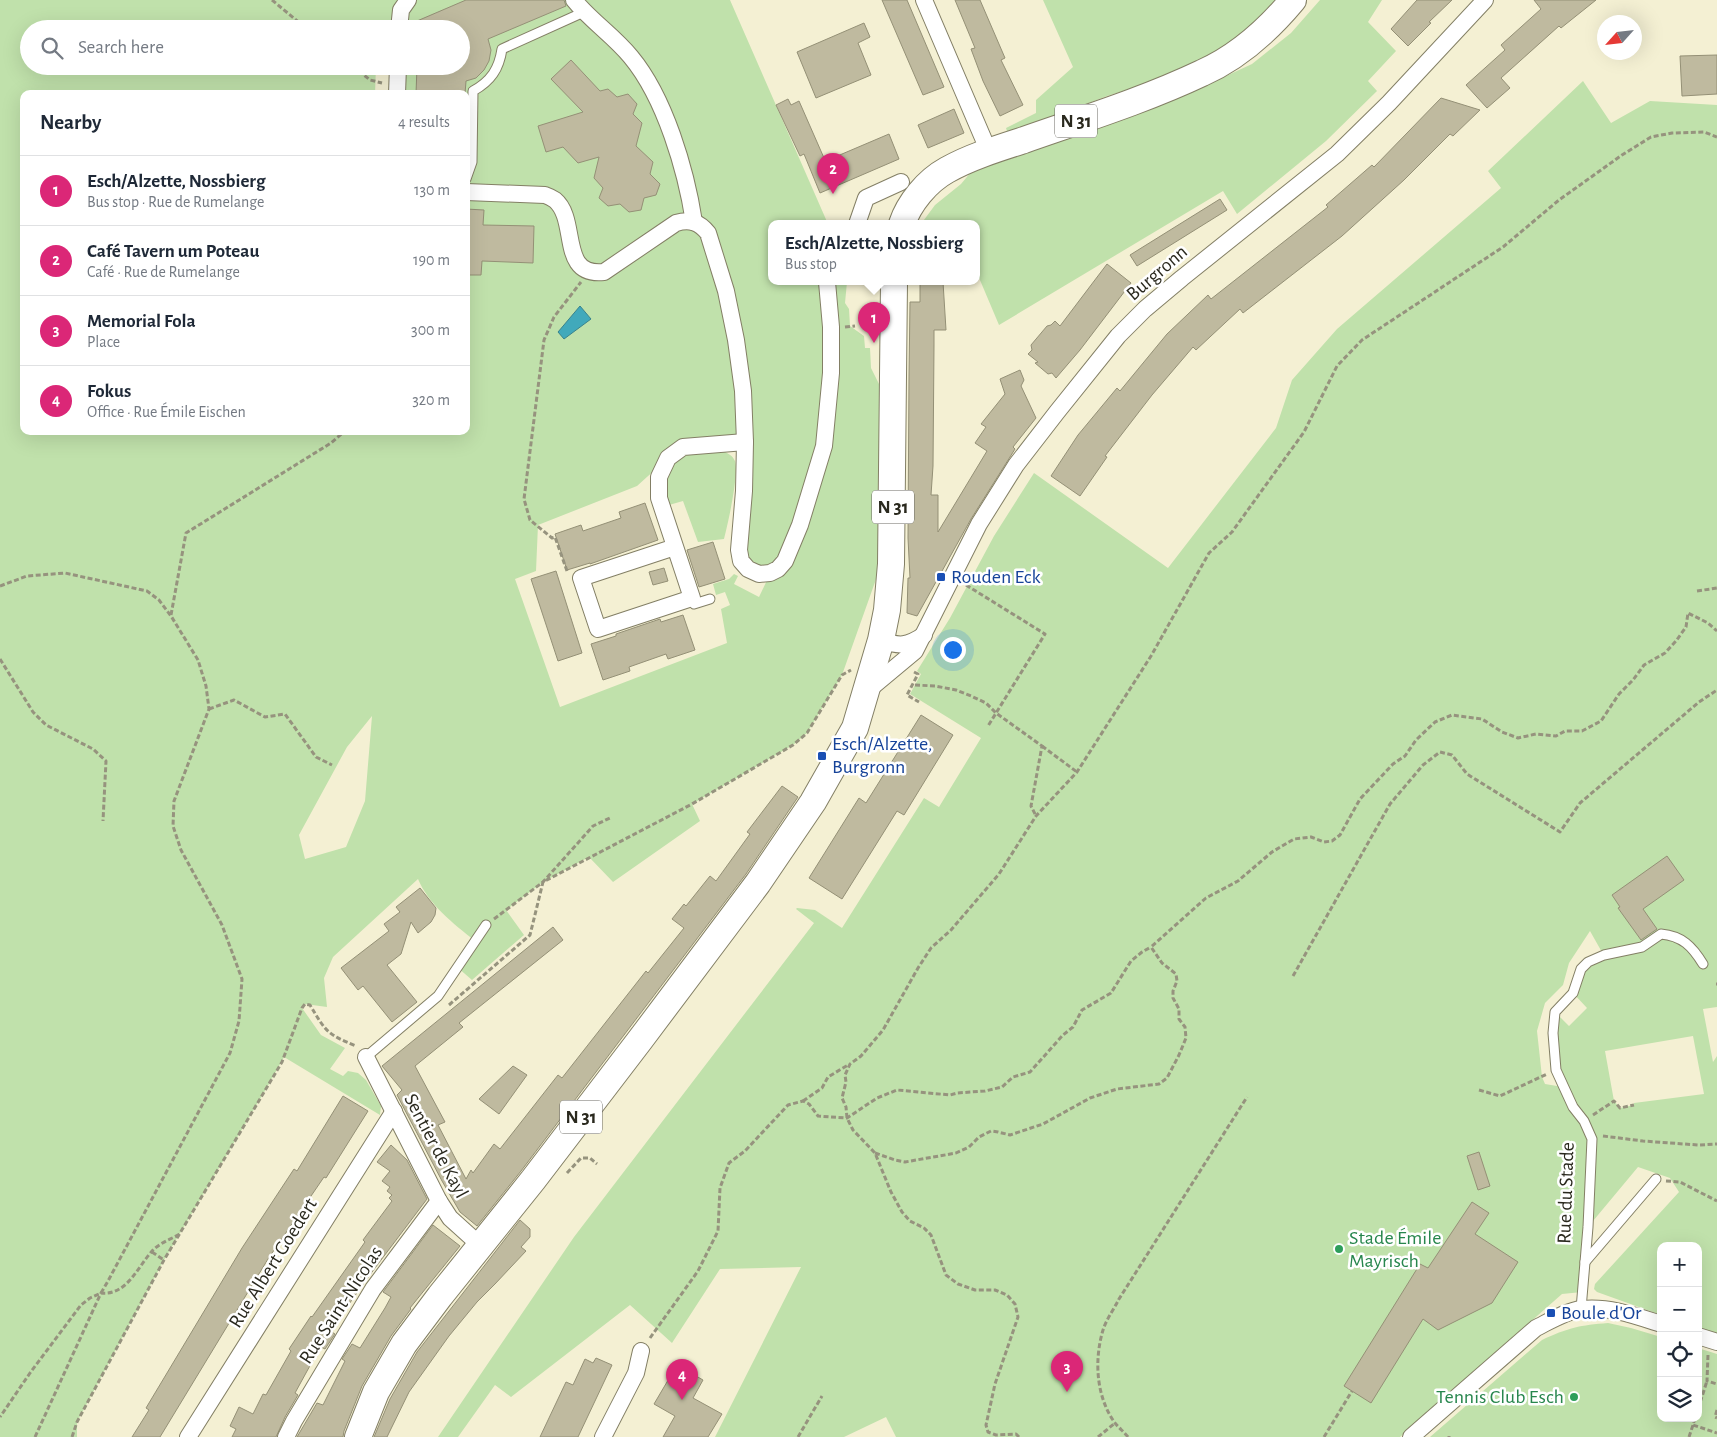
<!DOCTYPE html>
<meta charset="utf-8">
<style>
:root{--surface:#fff;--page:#f6f6f7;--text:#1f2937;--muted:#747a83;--line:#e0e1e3;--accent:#db2777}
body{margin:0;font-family:"Alegreya Sans",sans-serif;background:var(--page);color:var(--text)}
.controls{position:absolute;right:15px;bottom:15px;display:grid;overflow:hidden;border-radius:10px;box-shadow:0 5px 20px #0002}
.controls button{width:45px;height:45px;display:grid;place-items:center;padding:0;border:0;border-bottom:1px solid var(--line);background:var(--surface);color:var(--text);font:25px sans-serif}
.compass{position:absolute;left:1597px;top:15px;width:45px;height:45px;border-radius:50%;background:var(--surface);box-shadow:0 5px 20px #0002;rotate:243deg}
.you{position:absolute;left:952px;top:649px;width:18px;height:18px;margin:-12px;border:4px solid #fff;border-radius:50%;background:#1a73e8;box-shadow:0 0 0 8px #1a73e833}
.badge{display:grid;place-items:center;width:32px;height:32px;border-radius:50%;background:var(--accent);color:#fff;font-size:16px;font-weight:700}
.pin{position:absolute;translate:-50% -41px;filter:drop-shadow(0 1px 2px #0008)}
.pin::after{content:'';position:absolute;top:26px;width:18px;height:15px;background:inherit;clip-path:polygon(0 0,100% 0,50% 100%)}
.popup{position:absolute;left:768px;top:220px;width:212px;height:65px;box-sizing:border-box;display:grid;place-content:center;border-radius:10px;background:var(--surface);filter:drop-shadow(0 1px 4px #0005);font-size:16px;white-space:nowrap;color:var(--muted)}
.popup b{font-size:19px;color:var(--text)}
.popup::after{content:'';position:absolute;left:50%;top:100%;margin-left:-10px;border:10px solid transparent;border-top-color:var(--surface)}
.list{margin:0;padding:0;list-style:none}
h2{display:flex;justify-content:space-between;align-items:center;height:65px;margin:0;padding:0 20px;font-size:21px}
h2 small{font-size:16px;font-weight:400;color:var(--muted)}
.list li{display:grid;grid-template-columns:32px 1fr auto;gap:15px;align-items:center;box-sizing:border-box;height:70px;padding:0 20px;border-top:1px solid var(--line)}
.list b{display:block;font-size:19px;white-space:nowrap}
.list p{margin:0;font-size:16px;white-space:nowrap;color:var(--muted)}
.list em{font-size:16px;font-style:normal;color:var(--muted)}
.icon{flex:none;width:28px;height:28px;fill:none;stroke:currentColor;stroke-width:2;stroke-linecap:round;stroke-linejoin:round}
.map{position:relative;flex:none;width:1717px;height:1437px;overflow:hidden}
.search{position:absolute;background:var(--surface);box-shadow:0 5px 20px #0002;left:20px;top:20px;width:450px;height:55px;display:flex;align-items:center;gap:12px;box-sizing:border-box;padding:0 18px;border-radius:28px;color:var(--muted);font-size:19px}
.panel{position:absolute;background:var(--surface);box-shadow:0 5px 20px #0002;left:20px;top:90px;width:450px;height:345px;border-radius:10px}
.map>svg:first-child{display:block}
.green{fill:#c0e1ab;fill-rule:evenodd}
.water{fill:#41a9bb;stroke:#3a838c}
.building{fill:#bfba9f;stroke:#949076}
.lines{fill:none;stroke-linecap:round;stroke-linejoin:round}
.lane-casing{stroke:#837f65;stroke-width:11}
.street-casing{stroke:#837f65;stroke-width:18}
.primary-casing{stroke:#837f65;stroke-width:28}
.path{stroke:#96937e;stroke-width:3;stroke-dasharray:5 2.5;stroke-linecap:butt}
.lane{stroke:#fff;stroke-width:9}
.street{stroke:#fff;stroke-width:16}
.primary{stroke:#fff;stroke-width:26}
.transit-dot{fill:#1a4fb4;stroke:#fff;stroke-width:2}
.leisure-dot{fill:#2e9e5b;stroke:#fff;stroke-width:2}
.labels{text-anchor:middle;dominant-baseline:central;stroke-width:5;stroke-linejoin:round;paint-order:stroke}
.shield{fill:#fff;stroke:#6a6962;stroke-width:1}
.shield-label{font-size:19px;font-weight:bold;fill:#2a291e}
.street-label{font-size:20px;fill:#2a291e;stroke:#fff}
.transit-label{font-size:20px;fill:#164399;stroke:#fff;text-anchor:start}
.leisure-label{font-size:20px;fill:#27864d;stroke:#fff;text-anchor:start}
</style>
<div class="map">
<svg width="1717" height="1437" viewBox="0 0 1717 1437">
<rect width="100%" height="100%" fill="#f4f0d3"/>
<g class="green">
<path d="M 0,0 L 730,0 L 828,224 L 772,224 L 772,282 L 847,282 L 845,303 L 849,309 L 850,326 L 864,336 L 865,348 L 870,348 L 871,368 L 880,386 L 880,568 L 842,675 L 807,733 L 793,745 L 692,804 L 700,821 L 613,882 L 589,857 L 543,882 L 506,910 L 524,935 L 472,980 L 457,967 L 475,941 C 453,923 429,905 418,879 L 333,957 L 324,978 L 327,1007 L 305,1004 L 302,1008 L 321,1035 L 345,1048 L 330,1069 L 343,1076 L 348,1071 L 358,1073 L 366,1080 L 381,1106 L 380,1115 L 284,1057 L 266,1089 L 164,1260 L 77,1422 L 77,1437 L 0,1437 ZM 29,29 L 461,29 L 461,66 L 398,66 L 397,94 L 466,94 L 466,431 L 24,431 L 24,94 L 375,94 L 376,66 L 29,66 ZM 745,442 L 741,561 L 770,574 L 759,597 L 734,584 L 738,576 L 734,574 L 729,579 L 713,584 L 716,595 L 725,592 L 730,605 L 721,609 L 727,643 L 560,707 L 515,579 L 536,571 L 538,525 L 637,486 L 668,458 ZM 372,716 L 365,801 L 346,847 L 305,859 L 299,835 L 347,747 Z"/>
<polygon points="1043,0 1277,0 1233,44 1193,69 1107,96 1008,134 1006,128 1036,113 1036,100 1073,67"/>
<polygon points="1320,0 1382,0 1368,22 1396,51 1368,81 1377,91 1326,141 1237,214 1223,191 999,325 977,273 976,224 921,224 935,205 961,184 971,172 1174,100 1252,64 1291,33"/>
<path d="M 1583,81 L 1611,123 L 1650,101 L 1717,105 L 1717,1007 L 1703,1009 L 1713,1062 L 1717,1056 L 1717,1334 L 1698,1328 L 1698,1246 L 1661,1246 L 1661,1315 L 1597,1292 L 1594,1289 L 1595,1284 L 1679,1192 L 1670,1178 L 1638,1167 L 1588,1227 L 1582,1292 L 1562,1294 L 1400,1437 L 896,1437 L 886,1417 L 844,1437 L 715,1437 L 801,1267 L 720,1269 L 672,1343 L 630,1305 L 511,1397 L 495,1385 L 458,1437 L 438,1437 L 574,1237 L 814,923 L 796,909 L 797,908 L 815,910 L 842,928 L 924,798 L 939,807 L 981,738 L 910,694 L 921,674 L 917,671 L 950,618 L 994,536 L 1034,473 L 1168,568 L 1276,428 L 1292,380 L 1337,329 L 1501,188 L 1488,171 ZM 1590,931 L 1603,954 L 1581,969 L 1573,993 L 1587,1008 L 1569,1026 L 1558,1015 L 1556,1070 L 1563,1087 L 1545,1084 L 1542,1077 L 1537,1031 L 1545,1003 L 1563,985 L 1569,963 ZM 1693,1036 L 1704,1094 L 1634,1103 L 1634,1105 L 1620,1108 L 1614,1101 L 1605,1051 Z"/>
<path d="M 723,451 C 729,454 732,455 735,461 C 739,475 728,523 724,539 L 698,542 L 683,501 L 669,505 C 663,486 666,462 687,453 C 694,450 714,452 723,451 Z"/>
<path d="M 1608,1323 L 1631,1328 L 1661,1337 L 1661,1418 L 1698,1418 L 1698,1348 L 1717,1354 L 1717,1437 L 1430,1437 L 1542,1340 C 1567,1328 1581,1325 1608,1323 Z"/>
</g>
<polygon class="water" points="580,306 591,319 564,339 558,332"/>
<g class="building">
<polygon points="466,0 564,0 566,6 488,39 491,50 489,61 484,70 476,78 466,81 465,94 416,94 417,66 461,66 461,29 409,29 410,24"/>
<polygon points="882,0 907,0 944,87 923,95"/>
<polygon points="955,0 980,0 1005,58 1001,60 1023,105 1000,116 983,81 971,49 975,48"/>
<polygon points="1417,0 1452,0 1429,22 1431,23 1408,46 1391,29"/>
<polygon points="1534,0 1596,0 1561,28 1559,26 1501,78 1510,88 1487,108 1466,85 1505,50 1501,45 1541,9"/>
<polygon points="864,23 870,37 858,43 871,75 816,98 797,52"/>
<polygon points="1717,55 1717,94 1682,96 1680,56"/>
<polygon points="571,60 600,91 608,89 617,97 628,94 637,104 633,114 642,123 636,146 653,162 650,174 660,184 656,195 644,198 641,210 629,212 620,204 608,206 599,198 603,188 594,178 599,157 578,163 563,147 546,152 538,126 583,112 551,79"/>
<polygon points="1441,98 1480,110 1453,136 1450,134 1404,180 1342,236 1243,313 1240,309 1196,350 1193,347 1152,395 1105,456 1107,457 1080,496 1051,476 1078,435 1117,388 1120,391 1167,334 1208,295 1211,299 1328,207 1326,205 1372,165 1374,167"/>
<polygon points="788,99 791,105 799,101 824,158 835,157 889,134 899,159 820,193 804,154 800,156 776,105"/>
<polygon points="954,109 964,133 928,148 918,125"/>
<polygon points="1220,199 1227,210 1137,266 1130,255"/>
<polygon points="466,209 484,210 483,225 534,226 533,263 482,261 481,275 466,275"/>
<polygon points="1107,264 1131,283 1080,350 1056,378 1052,373 1048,374 1035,363 1038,362 1028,354 1032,350 1031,345 1047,326 1051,325 1055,321 1060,326"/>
<polygon points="920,282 943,282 946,330 934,330 934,345 933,466 931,495 938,495 938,532 987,451 975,443 986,427 981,424 1005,394 1000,379 1020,370 1024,380 1021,386 1036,418 1013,447 1015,449 971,519 917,616 907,613 908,578 910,578 908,538 909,376 910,302 920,302"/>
<polygon points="645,503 658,540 590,564 590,563 567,570 555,534 581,525 583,531 621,518 619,512"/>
<polygon points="713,542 725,579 699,587 687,550"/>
<polygon points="664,568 668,581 653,585 649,572"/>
<polygon points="556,571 582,653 558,661 531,579"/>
<polygon points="683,615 695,650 668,659 666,654 629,667 630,671 603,680 591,644 616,636 616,634 660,619 661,622"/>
<polygon points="921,715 953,735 904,815 897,811 842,899 809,878 859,798 866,803"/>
<polygon points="782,786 798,797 746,874 521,1171 477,1226 460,1212 442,1181 397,1095 402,1090 382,1066 553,927 563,940 459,1023 463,1027 415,1066 445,1122 438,1125 466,1179 471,1170 473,1173 494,1144 500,1149 558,1075 562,1078 646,971 648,973 684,928 672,919 684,904 686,906 710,876 716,881 750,834 747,832"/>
<polygon points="1667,856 1684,880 1643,909 1657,929 1641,940 1618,908 1620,907 1612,895"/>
<polygon points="420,888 436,908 435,915 431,922 418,933 411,922 401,954 387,965 417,1002 392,1022 363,986 358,990 341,968 389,931 384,924 400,912 396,907"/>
<polygon points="513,1066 527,1075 499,1114 479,1099"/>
<polygon points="343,1096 368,1111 326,1178 324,1177 268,1259 160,1437 132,1437 149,1410 146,1408 242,1248 294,1169 297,1171"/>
<polygon points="391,1145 407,1160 427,1199 366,1280 330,1331 335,1334 325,1349 321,1347 312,1362 295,1393 298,1395 285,1417 276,1437 232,1437 236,1429 230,1426 239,1407 253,1414 263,1394 266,1395 291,1351 289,1349 311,1316 312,1317 365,1242 363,1240 392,1201 389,1198 392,1195 387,1191 390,1187 382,1181 390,1171 377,1162"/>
<polygon points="1479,1152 1490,1186 1478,1190 1467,1156"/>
<polygon points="1472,1202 1489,1213 1475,1234 1518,1262 1492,1303 1438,1330 1423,1319 1371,1403 1344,1386 1420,1264 1428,1268"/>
<polygon points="520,1220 530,1229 530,1237 521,1247 526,1251 495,1284 477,1302 449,1336 409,1392 387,1437 374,1437 390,1399 417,1352"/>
<polygon points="433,1225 460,1246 410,1308 411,1309 391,1336 362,1386 344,1431 343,1437 297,1437 317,1403 323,1405 345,1361 342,1359 352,1344 360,1348 385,1308 391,1297 383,1292"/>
<polygon points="596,1358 612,1365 578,1437 540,1437 566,1382 573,1385 585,1359 593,1363"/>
<polygon points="677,1365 703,1380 693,1398 722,1414 708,1437 663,1437 675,1416 654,1404"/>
</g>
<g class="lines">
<defs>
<g id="lane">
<path d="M 466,179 L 472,162 L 473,91 C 491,81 499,69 502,49 L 584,12"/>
<polyline points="692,598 694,604 710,599"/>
<polyline points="366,1057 438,996 486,925"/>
<polyline points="1585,1262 1656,1179"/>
<path d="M 1581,1309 L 1588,1227 L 1592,1139 L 1584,1121 L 1573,1107 L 1556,1070 L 1553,1033 L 1555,1012 L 1573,993 L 1581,969 L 1588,962 L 1604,955 L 1642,947 L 1661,934 C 1682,936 1692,946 1703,964"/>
</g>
<g id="street">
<path d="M 574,0 C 591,21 614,36 631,57 C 665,98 686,170 694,222"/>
<polyline points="924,0 989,152"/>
<polyline points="399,29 401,10 408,0"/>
<polyline points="397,94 398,66"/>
<path d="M 466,192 L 545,195 C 548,196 552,198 555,200 C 579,220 558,277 604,272 L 676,223 C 690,219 699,222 708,233 L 726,291 L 736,340 L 743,391 L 745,442 L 744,491 L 739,550 L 741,561 L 748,569 L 759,574 L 770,573 L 778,569 L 785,561 L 800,525 L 824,446 L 831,373 L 831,327 L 827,282"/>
<polyline points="857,224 866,198 901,182"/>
<polyline points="675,547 581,578 598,629 692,598 659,498 659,477 668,458 683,447 745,442"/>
<path d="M 881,640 C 900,647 907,646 924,635"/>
<polyline points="867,691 915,651 979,524 1016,465 1057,412 1118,336 1145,309 1182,278 1337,154 1389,103 1485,0"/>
<polyline points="366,1057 439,1201 450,1218 481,1246"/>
<polyline points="1698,1336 1717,1342"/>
<polyline points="188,1437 394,1111"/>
<polyline points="286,1437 294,1421 373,1289 439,1201"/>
<polyline points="603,1437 636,1373 641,1351"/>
<path d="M 1411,1437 L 1536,1328 C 1550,1321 1566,1311 1582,1309 C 1609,1306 1636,1316 1661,1324"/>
</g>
<g id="primary">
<path d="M 902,224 C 909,203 927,181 947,170 C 970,157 999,148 1024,140 C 1084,119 1145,100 1202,73 C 1238,57 1268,30 1293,0"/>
<polyline points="358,1437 376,1392 404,1344 440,1296 533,1180 640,1040 758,883 813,802 855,728 881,640 887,610 891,564 894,282"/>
</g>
</defs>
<use href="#lane" class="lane-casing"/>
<use href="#street" class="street-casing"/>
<use href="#primary" class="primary-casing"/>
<g class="path">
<polyline points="272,0 307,29"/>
<polyline points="353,66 370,80 382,83"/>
<polyline points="845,327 855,326"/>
<polyline points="567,571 555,537 552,538 530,520 524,499 544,340 554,317 581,282"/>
<polyline points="966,585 1045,634 988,726"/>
<polyline points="0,586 27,576 65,573 147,591 159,600 171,616 198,660 206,686 209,709 174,801 173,826 181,850 222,925 242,979 239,1021 230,1053 108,1281 101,1293 90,1298 81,1305 30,1373 0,1417"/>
<polyline points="1697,591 1717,588"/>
<polyline points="171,615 186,533 331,443 345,431"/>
<polyline points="0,659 33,712 46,725 93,749 106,761 103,821"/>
<polyline points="914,672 918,674 907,695 919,702"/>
<polyline points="915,685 935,686 956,690 971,696 986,703 996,713 1042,746 1031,806 1036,816"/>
<polyline points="209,709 234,700 265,717 285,714 316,757 332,765"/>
<polyline points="1042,746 1077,772"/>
<polyline points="494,919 543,882 593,826 612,817"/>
<polyline points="1293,976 1390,804 1423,765 1440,752 1452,755 1467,774 1560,832 1580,803 1699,702 1717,690"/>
<polyline points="1716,984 1717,984"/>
<polyline points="449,1005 530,935 543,882 692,804 793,745 807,733 842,675 851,670"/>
<polyline points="1479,1090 1500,1096 1547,1074"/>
<polyline points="803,1101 822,1088 828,1077 848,1065"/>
<polyline points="1593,1115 1614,1101 1620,1108 1634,1105"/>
<polyline points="1603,1136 1643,1141 1698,1145 1717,1144"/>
<polyline points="875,1153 895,1160 905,1162 956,1153 969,1147 979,1137 991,1131 998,1132 1010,1135 1043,1124 1090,1098 1117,1089 1159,1084 1167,1078 1179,1055 1186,1038 1185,1027 1179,1019 1179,1009 1173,998 1173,991 1177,981 1176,974 1162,963 1151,947 1206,898 1238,881 1272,852 1294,839 1311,837 1324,842 1332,841 1340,835 1360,799 1393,764 1405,756 1416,740 1435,722 1452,715 1482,719 1502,732 1518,738 1536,734 1556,736 1565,731 1582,731 1601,721 1619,694 1633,680 1644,665 1665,653 1676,641 1686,627 1688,613 1708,623 1717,631"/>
<polyline points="567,1173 581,1158 590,1158 597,1164"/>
<polyline points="1666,1181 1680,1182 1717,1201"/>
<polyline points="152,1252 164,1260"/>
<polyline points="650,1338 698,1271 718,1231 720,1188 729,1163 745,1151 788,1105 803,1101 809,1104 818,1116 847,1118 877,1098 897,1090 950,1095 957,1093 985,1091 1002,1087 1013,1077 1030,1072 1063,1035 1073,1027 1082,1010 1111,993 1131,961 1142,952 1151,947"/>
<polyline points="1708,1355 1707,1381 1717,1384"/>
<polyline points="1698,1409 1707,1381"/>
<polyline points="1717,1410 1715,1417 1717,1418"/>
<polyline points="1695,1418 1693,1425 1717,1433"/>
<polyline points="1449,1436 1449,1437"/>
<path d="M 35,1437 L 101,1293 C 127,1296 138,1266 153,1250 C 160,1243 171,1239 180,1234"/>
<path d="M 72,1437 L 77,1422 L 164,1260 L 282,1062 L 302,1008 L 305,1004 L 310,1005 C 326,1032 327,1034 356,1046"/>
<polyline points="798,1437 822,1396"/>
<polyline points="1019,1437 1016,1434 996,1435 988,1432 986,1425 995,1384 1018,1317 1015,1304 1007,1295 995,1290 975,1290 958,1284 946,1275 931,1235 924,1228 910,1221 902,1212 891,1192 875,1153 853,1130 847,1118 846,1107 842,1098 846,1082 845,1075 850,1064 861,1056 883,1030 918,968 931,948 951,930 999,874 1036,816 1077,772 1151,656 1209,553 1232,532 1304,432 1337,366 1362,340 1503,247 1559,200 1622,155 1651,137 1672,133 1704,132 1717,137"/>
<polyline points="1098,1437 1115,1423"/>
<path d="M 1128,1437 C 1124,1432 1119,1428 1115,1423 C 1096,1397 1094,1360 1103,1330 C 1106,1320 1114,1309 1119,1299 L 1247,1097"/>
<polyline points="1324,1437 1352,1391"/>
<polyline points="1689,1437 1693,1425"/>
</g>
<use href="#lane" class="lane"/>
<use href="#street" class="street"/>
<use href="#primary" class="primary"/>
</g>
<g class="transit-dot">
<rect x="936" y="572" width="10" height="10" rx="2.5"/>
<rect x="817" y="751" width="10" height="10" rx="2.5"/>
<rect x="1546" y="1308" width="10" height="10" rx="2.5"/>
</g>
<g class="leisure-dot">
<circle cx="1339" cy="1249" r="5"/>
<circle cx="1574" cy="1397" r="5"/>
</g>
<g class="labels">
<g class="shield">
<rect x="1055" y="104.5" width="42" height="33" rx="4"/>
<rect x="872" y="490.5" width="42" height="33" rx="4"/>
<rect x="560" y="1100.5" width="42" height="33" rx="4"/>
</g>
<g class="shield-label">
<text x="1076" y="121">N 31</text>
<text x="893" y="507">N 31</text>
<text x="581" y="1117">N 31</text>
</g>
<g class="street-label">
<text transform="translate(1157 273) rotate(-41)">Burgronn</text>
<text transform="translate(436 1146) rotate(62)">Sentier de Kayl</text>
<text transform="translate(1566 1193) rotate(-88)">Rue du Stade</text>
<text transform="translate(273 1263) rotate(-58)">Rue Albert Goedert</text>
<text transform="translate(341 1305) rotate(-57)">Rue Saint-Nicolas</text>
</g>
<g class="transit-label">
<text x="951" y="577">Rouden Eck</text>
<text x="832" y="744">Esch/Alzette,<tspan x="832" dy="23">Burgronn</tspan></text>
<text x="1561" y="1313">Boule d'Or</text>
</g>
<g class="leisure-label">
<text x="1349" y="1238">Stade Émile<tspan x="1349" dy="23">Mayrisch</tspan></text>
<text x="1564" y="1397" text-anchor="end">Tennis Club Esch</text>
</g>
</g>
</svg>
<div class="controls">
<button>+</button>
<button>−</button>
<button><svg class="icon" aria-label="locate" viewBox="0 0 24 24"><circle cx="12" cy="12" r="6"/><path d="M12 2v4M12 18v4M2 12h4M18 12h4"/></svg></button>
<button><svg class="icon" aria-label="layers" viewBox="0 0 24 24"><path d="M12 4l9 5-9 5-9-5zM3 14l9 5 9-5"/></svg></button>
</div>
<svg class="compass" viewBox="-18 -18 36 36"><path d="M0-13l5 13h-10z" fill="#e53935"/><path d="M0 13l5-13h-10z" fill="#747a83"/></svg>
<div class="you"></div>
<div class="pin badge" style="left:874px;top:343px">1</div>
<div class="popup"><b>Esch/Alzette, Nossbierg</b>Bus stop</div>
<div class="pin badge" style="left:833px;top:194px">2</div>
<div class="pin badge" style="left:1067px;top:1392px">3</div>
<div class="pin badge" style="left:682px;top:1400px">4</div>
<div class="search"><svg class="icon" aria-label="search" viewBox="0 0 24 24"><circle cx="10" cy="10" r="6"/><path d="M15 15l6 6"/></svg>Search here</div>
<section class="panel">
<h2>Nearby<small>4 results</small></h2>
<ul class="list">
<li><span class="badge">1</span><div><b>Esch/Alzette, Nossbierg</b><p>Bus stop · Rue de Rumelange</p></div><em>130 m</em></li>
<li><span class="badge">2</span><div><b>Café Tavern um Poteau</b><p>Café · Rue de Rumelange</p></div><em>190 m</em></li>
<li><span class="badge">3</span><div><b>Memorial Fola</b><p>Place</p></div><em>300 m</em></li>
<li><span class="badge">4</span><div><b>Fokus</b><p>Office · Rue Émile Eischen</p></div><em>320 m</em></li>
</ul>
</section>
</div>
